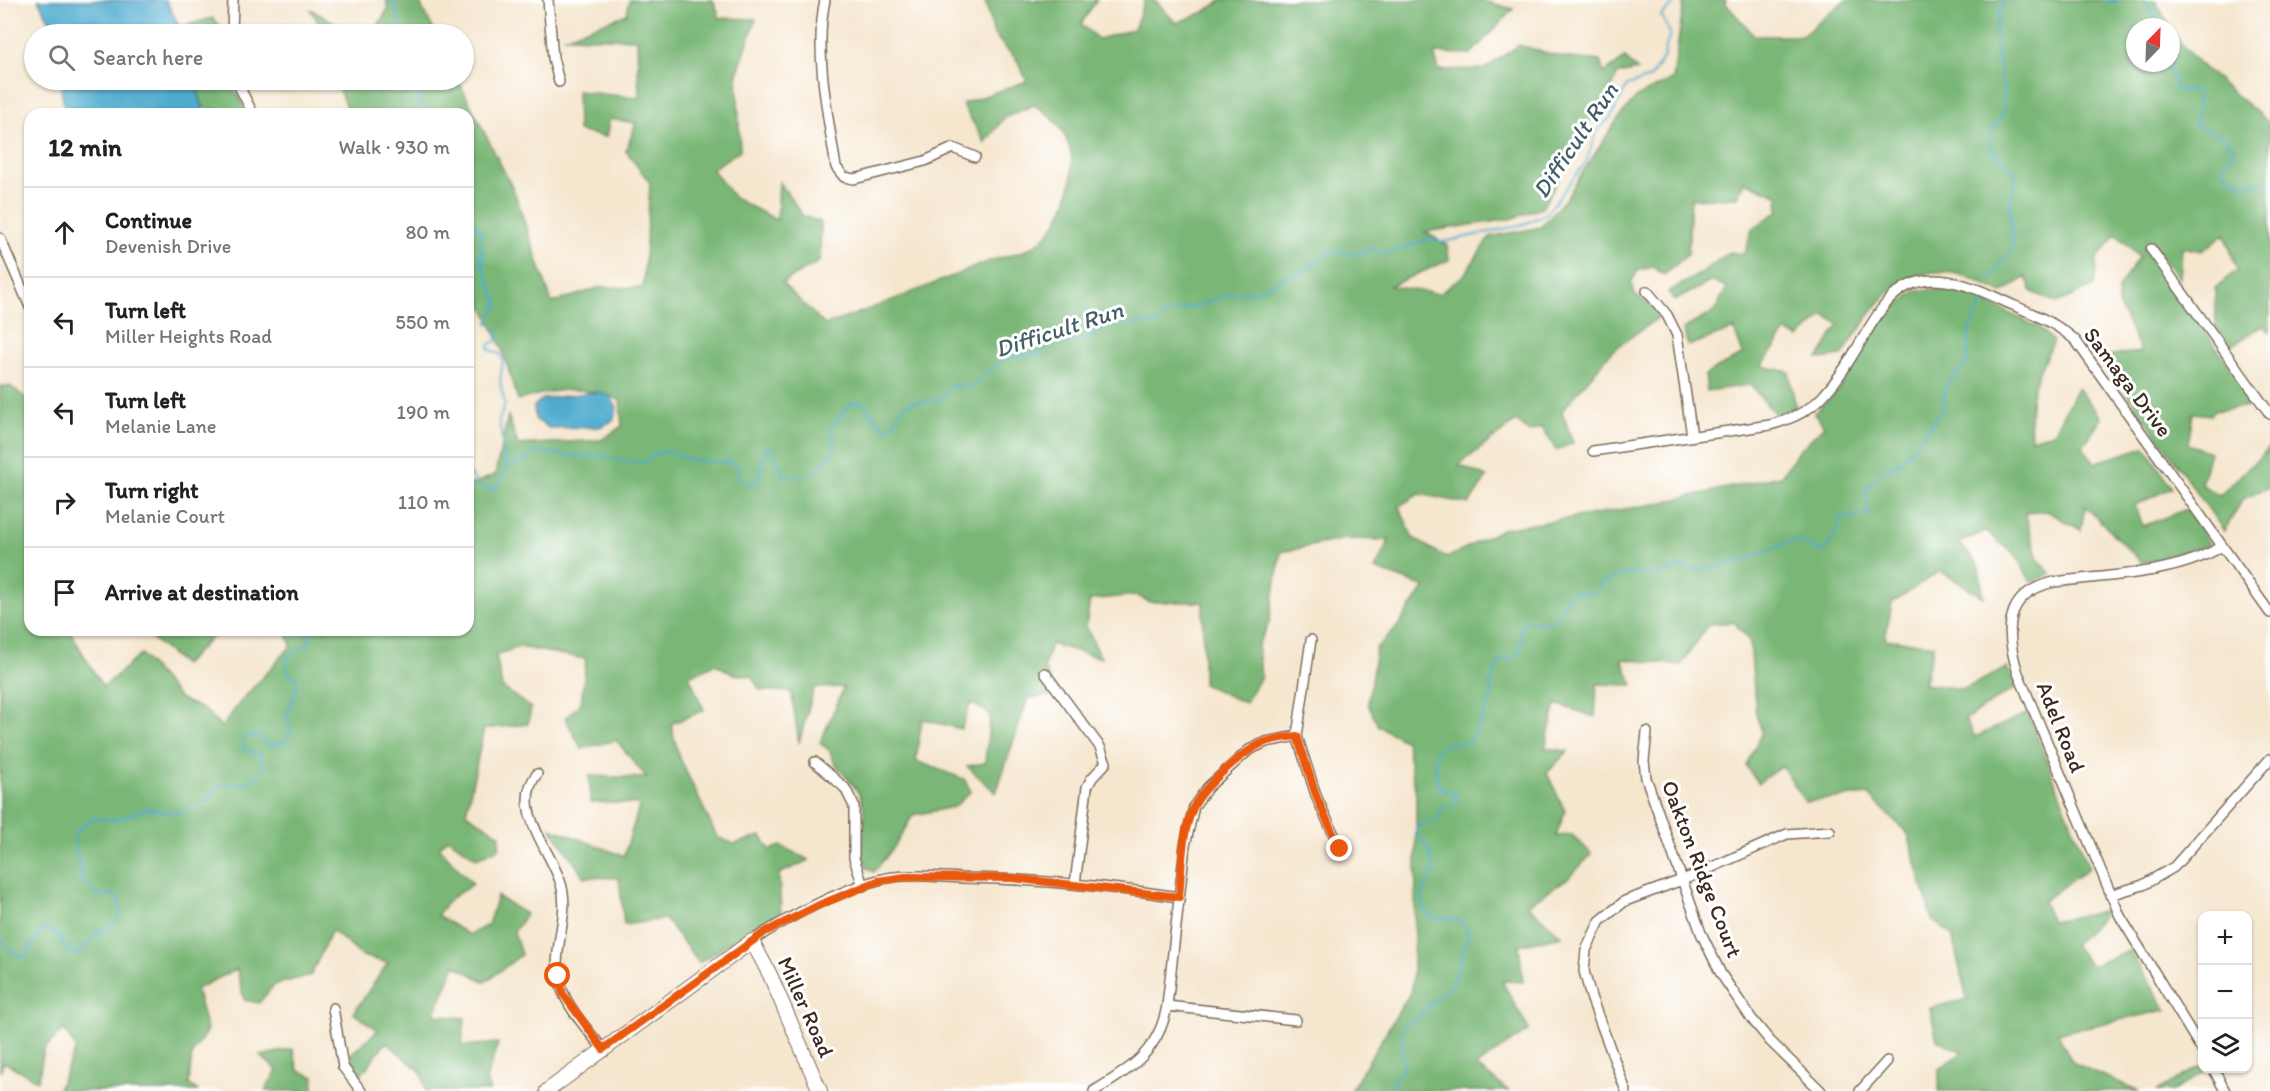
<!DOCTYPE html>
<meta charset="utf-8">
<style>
:root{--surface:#fff;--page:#f6f6f6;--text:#222;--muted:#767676;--line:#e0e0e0}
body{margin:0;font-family:Itim,sans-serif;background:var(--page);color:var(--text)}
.controls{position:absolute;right:18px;bottom:18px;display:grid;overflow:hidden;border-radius:12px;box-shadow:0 2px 4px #0004}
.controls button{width:54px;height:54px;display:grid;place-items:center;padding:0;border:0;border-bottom:2px solid var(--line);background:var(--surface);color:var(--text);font:30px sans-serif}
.compass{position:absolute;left:2126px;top:18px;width:54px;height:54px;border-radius:50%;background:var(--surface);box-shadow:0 2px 4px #0004;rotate:23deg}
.stop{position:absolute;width:18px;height:18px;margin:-14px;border:4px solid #ea580c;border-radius:50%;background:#fff}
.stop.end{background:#ea580c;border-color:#fff;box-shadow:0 2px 6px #0008}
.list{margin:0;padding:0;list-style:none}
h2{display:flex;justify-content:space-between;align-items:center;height:78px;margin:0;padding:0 24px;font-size:26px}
h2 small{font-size:20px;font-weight:400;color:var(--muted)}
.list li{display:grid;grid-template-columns:39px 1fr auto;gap:18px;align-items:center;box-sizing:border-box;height:90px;padding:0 24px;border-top:2px solid var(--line)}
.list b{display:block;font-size:22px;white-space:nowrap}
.list p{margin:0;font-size:20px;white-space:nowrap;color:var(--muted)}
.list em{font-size:20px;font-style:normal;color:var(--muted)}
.icon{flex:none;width:33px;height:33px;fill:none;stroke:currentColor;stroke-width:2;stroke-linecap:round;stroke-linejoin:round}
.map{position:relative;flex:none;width:2270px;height:1091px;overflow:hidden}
.search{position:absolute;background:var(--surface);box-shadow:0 2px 4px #0004;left:24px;top:24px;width:450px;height:66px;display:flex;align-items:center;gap:15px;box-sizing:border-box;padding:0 21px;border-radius:33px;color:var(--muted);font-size:22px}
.panel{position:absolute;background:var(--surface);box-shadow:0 2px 4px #0004;left:24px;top:108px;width:450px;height:528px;border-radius:18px}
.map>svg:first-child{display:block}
.forest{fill:#7ab777;stroke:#5a704a;stroke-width:1.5}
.water{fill:#50accf;stroke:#466b76;stroke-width:1.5}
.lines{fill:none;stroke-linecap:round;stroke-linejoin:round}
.stream{stroke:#50accf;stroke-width:2}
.street-casing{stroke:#7c6c5c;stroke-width:12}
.secondary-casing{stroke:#7c6c5c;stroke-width:16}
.street{stroke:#fff;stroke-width:9}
.secondary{stroke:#fff;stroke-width:14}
.route{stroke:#ea580c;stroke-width:8}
.labels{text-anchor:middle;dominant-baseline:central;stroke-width:6;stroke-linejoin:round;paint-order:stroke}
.street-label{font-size:22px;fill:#3b2a1e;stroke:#fff}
.water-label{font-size:24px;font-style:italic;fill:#435e65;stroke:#fff}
</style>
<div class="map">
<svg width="2270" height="1091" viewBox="0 0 2270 1091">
<rect width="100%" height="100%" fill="#fff"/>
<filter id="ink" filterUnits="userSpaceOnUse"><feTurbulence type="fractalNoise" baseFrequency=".0167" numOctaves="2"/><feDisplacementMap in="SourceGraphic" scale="12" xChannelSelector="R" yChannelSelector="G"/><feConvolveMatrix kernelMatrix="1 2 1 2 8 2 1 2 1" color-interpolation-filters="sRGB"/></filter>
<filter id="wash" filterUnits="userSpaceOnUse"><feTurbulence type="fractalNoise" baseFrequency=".008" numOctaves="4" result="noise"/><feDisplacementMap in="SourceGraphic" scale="24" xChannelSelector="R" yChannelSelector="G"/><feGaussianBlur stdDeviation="1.35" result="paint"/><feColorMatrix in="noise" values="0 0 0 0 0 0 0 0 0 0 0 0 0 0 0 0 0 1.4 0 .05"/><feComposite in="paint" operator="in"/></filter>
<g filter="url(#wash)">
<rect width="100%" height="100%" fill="#f5e6ce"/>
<g class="forest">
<polygon points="386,0 418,0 436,34 373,34 388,9"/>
<path d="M 629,0 L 713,0 L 720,18 L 756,19 L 737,74 L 740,150 L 712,169 L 734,198 L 777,220 L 779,181 L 803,216 L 821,222 L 820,261 L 782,283 L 825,325 C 880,306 933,284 987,262 C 1000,257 1018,255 1030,248 C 1057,233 1073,195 1072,166 C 1072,140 1057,117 1034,105 L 1004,118 L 985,143 L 962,104 L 1027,81 L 1017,60 L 994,35 L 985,0 L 1097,0 L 1081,24 L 1098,39 L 1134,29 L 1145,0 L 1155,0 L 1176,23 L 1202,13 L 1223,0 L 1480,0 L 1513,9 L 1471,54 L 1434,53 L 1439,70 L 1484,69 L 1519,45 L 1562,57 L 1600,61 L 1604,73 L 1625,58 L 1637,70 L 1618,74 L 1603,108 L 1577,135 L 1570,161 L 1542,208 L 1510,219 L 1425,232 L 1447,245 L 1449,260 L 1390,286 L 1439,294 L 1464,275 L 1490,237 L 1541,227 L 1566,198 L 1619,117 L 1638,96 L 1673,79 L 1684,0 L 1726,0 L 1725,3 L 1755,36 L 1802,36 L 1845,0 L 2155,0 L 2170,27 L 2135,27 L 2135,63 L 2171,63 L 2171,29 C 2190,63 2241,97 2270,124 L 2270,332 L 2262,326 L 2230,347 L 2216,327 L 2215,288 L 2237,270 L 2225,234 L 2202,251 L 2182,247 L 2180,279 L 2152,244 L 2146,247 L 2257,405 L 2214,411 L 2211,415 L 2193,413 L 2188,444 L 2210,452 L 2201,485 L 2220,495 L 2270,447 L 2270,487 L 2243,499 L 2224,531 L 2101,356 L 2141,352 L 2118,304 L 2118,289 L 2139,256 L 2116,234 L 2097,258 L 2094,286 L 2057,303 L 2032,292 L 2026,277 L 2003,293 C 1991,288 1980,281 1968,277 C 1902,255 1872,309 1842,356 L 1818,359 L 1839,324 L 1824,315 L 1799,338 L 1786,331 L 1762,366 L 1789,372 L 1796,408 L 1776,415 L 1750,385 L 1707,391 L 1705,375 L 1743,354 L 1734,329 L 1688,346 L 1683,329 L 1714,312 L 1727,287 L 1712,281 L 1674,301 L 1668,292 L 1698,275 L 1729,252 L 1744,254 L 1752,229 L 1778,211 L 1779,196 L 1744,181 L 1738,197 L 1691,199 L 1688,254 L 1664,275 L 1653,267 L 1638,270 L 1631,283 L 1635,295 L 1649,303 L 1660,316 L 1612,351 L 1562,411 L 1573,443 L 1556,450 L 1542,427 L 1530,432 L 1516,421 L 1459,465 L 1487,477 L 1469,504 L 1419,494 L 1399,506 L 1413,538 L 1447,558 L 1502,529 L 1650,505 L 1781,476 L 1798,452 L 1824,426 L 1814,413 L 1840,388 L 1886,313 L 1917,290 L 1958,289 L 2038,327 L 2054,341 C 2033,381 2028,393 2031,439 L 2053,433 L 2077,388 L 2102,418 L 2083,446 L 2094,463 L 2145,447 L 2172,488 L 2135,505 L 2143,526 L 2187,509 L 2210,545 L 2142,563 L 2085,506 L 2081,530 L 2047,511 L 2025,513 L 2038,559 L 2051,574 L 2031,582 L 2016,555 L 1985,531 L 1959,543 L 1978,564 L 1984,597 L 1940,571 L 1892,603 L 1885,639 L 1934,645 L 1924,684 L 1964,689 L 2007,668 L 2017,687 L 1965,719 L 1975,737 L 2028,713 L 2089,868 L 2043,901 L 2051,921 L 2109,911 L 2074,945 L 2091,966 L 2130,951 L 2166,1010 L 2058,1033 L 2072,1062 L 2139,1091 L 1939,1091 L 1939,1069 L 1963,1052 L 1937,1040 L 1930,1008 L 1967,999 L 1952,935 L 1932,920 L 1908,834 L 1868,794 L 1805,802 L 1782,766 L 1758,783 L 1746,766 L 1762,732 L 1756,714 L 1750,642 L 1734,622 L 1709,624 L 1681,665 L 1622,659 L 1633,685 L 1597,684 L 1595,717 L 1556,704 L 1545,748 L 1568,751 L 1547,773 L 1565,811 L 1556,836 L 1572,835 L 1592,854 L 1567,879 L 1527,905 L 1562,936 L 1519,945 L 1523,982 L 1502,981 L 1529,1030 L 1476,1066 L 1509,1091 L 1350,1091 L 1412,990 L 1416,884 L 1416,794 L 1406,741 L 1378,726 L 1368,704 L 1376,648 L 1398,626 L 1425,587 L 1375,569 L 1389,540 L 1345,539 L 1281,552 L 1269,623 L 1258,645 L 1261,677 L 1245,703 L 1203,684 L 1203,602 L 1149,602 L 1136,595 L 1090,600 L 1086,626 L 1101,658 L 1051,644 L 1044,667 L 1057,695 L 1028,698 L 996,793 L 967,766 L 985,763 L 990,714 L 971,703 L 961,729 L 922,719 L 916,761 L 964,779 L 971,791 L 954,807 L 913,815 L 894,847 L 874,872 L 867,868 C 856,845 870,822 861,798 C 853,778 834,771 830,751 L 820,743 L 844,687 L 814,688 L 799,743 L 791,692 L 760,690 L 751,676 L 734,674 L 715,664 L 689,676 L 704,710 L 671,724 L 678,754 L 717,837 L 734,844 L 761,836 L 770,850 L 781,846 L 809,860 L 779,874 L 781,913 L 755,926 L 699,963 L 665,919 L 624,925 L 619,878 L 584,877 L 551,828 L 624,856 L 640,804 L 591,802 L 589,776 L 647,778 L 616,740 L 582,749 L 565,718 L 581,703 L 586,659 L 519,647 L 496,655 L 502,687 L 531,708 L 528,724 L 484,729 L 466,813 L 500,835 L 499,849 L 476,858 L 448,838 L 439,848 L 473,884 L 451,898 L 437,915 L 469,935 L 488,925 L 497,896 L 526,914 L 514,932 L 521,955 L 485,982 L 455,965 L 434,1015 L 465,1018 L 462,1046 L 498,1043 L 486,1080 L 490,1091 L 426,1091 L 421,1072 L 386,1042 L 361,1075 L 350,1055 L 378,1030 L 353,1013 L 388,963 L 362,956 L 332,930 L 311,975 L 274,985 L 259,1003 L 244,1000 L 237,969 L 196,989 L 207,1030 L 192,1054 L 189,1084 L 198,1091 L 57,1091 L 76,1048 L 64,1029 L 44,1049 L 38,1081 L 4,1062 L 0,1073 L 0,386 L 10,386 L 30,401 L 30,630 L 69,630 L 103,687 L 141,654 L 179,698 L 205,710 L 222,727 L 241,701 L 291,646 L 286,630 L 468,630 L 468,486 L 495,475 L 508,416 L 518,445 L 601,440 L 622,426 L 620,400 C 580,384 558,389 518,400 L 502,349 L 468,272 L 468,114 L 349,114 L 335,80 L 458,80 L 514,191 L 552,303 L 601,287 L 643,288 L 650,183 L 626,151 L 636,123 L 610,119 L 606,137 L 578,131 L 577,91 L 639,98 L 637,39 L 564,37 L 627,14 Z"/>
<polygon points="310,9 355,34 326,34"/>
<polygon points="212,18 225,30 225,34 183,34 179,27"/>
<polygon points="194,80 230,80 247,114 222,114 222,111 203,107"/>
<polygon points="142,630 219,630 184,665"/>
<polygon points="293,1049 298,1070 314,1077 313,1091 265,1091 277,1070 260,1056"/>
<polygon points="2200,1066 2204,1073 2173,1091 2156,1091"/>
</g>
<g class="water">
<polygon points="38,0 166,0 183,34 57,34"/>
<polygon points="60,80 194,80 205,114 67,114 64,108"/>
<polygon points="587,393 602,393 611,397 617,408 613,421 599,427 549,428 535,419 534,406 543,399"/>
</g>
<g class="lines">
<g class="stream">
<polyline points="388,0 396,6 401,34"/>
<polyline points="2104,0 2116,3 2118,0"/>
<polyline points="2146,0 2157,20 2156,27"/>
<polyline points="2168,63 2176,90 2194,90 2199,96 2195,125 2221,135 2234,149 2222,170 2242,185 2262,182 2270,185"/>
<polyline points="413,80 413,87 424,114"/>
<polyline points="468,220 481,231 480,260 498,304 487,323 495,328 499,339 489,345 489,349 501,355 503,361 500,382 505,405 499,420 506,468"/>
<polyline points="482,251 485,254 484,267"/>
<path d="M 1991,279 L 2011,252 L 2013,244 L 2010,203 L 2016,176 C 2012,163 1994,158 1990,144 C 1987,130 2004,120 2004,105 C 2004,71 1985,33 2005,0"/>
<path d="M 468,475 L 471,475 L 479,486 L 494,490 L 510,465 L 520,463 L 538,451 L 571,456 L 604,456 L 638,463 L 645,462 L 654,454 L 670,451 L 690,460 L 728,462 L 736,465 L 740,481 L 749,486 L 758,480 L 765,448 L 773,449 L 782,477 C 812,478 821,470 836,447 L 830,430 L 850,404 L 861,401 L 886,430 L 894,424 C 904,394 915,405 941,399 L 952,385 L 972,386 C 986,370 1013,348 1035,356 L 1050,344 L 1089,340 C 1109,317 1132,326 1157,323 L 1162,316 L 1173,311 L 1194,307 L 1231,294 L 1257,291 L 1309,268 L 1325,255 L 1337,251 L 1356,255 L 1372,248 L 1385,254 L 1429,239 L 1443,242 L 1522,225 L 1546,214 L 1586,162 L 1597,131 L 1611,117 L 1627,86 L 1650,78 L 1663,58 L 1670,33 L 1661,16 L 1678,0"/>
<path d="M 0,938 L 10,951 L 26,957 L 41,929 C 56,929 62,940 68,952 L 76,954 C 84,949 86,943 93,937 C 109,924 131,920 115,895 L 96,894 L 83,882 L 74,837 L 76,831 L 95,818 L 118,820 L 148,808 L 169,813 L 191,811 L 210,798 L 217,786 L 245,784 L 264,770 L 260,754 L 244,750 L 243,737 L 257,735 L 270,745 L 285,742 L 290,735 L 287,713 L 296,692 L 298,680 L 290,674 L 286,664 L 288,657 L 310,643 L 310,635 L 290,630"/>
<path d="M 1394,1091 L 1393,1079 L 1403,1070 L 1402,1036 L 1405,1025 L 1420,1016 L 1430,1004 L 1450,988 L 1469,935 C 1462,915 1450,918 1432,919 L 1423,909 L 1422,893 L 1434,873 L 1429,850 L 1417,833 L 1417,826 L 1438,820 L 1443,806 L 1452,805 L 1457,801 L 1455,794 L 1441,788 L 1437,781 L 1436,751 L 1449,743 L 1468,743 L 1472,739 L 1492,696 L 1490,685 L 1500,660 L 1514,657 L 1521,649 L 1521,626 L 1528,621 C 1560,626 1554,618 1568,594 L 1577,592 L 1594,594 L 1602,583 L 1623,574 L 1656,574 L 1681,567 L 1707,569 L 1742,561 L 1793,541 L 1805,543 L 1814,550 L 1825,550 L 1836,534 L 1839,518 L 1868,515 L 1866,488 L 1884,470 L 1899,463 L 1913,448 L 1942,410 L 1946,386 L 1967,363 L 1969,331 L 1983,302"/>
</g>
</g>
</g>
<g filter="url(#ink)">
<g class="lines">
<defs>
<g id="street">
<polyline points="548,0 553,58 559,82"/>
<path d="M 825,0 C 814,50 828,117 836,167 L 844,177 L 854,179 L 925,161 L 953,148 L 975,157"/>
<polyline points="232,34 233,0"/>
<polyline points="236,80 253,114"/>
<polyline points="0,238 30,307"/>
<polyline points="2151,249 2270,414"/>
<polyline points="1647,291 1667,315 1677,335 1692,436"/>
<path d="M 1593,451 L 1770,425 C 1789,420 1808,412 1822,397 C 1882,333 1878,242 1995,297 C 2022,310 2054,320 2076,341 L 2270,613"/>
<polyline points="1311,640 1297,736 1317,798 1340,848"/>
<polyline points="1045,673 1100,747 1106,763 1092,778 1087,787 1075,884"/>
<polyline points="1647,732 1644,761 1646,778 1701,933 1721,974 1751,1018 1770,1041 1821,1091"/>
<polyline points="815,762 845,788 854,806 854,858 863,886"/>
<path d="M 537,774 C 510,808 551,850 561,884 C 571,916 550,952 560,984 C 567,1008 588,1030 603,1049"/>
<polyline points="2110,895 2143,885 2174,867 2270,759"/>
<path d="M 752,941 C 786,918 852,883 893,877 C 915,874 939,877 961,878 C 1035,879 1107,886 1179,897"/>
<polyline points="1167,1006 1296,1020"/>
<polyline points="333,1008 343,1067 361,1091"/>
<path d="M 2202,1050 L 2120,916 L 2018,673 C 2005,632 2003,593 2054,582 C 2106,575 2177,575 2222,546"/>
<polyline points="2213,1068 2225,1091"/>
<path d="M 1094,1091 C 1131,1069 1159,1051 1167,1006 L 1185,846 L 1194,806 L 1208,787 L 1249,750 L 1266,742 L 1297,736"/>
<polyline points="1626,1091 1591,997 1584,971 1586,950 1600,921 1625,901 1690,877 1787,834 1830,831"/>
<polyline points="1860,1091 1887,1061"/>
</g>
<polyline id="secondary" points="547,1091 752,941 770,975 820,1091"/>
</defs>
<use href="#street" class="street-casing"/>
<use href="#secondary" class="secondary-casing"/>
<use href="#street" class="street"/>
<use href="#secondary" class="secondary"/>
</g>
</g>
<g class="lines" filter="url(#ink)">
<path class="route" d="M 558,976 L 563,994 L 603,1049 L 765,932 L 819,905 L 878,881 L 905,877 L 1012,878 L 1179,897 C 1182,869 1181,832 1194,806 C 1205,785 1243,751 1265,742 C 1275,739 1286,737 1297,736 L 1317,798 L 1340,849"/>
</g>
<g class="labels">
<g class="street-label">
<text transform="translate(2128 382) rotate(53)">Samaga Drive</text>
<text transform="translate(2061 727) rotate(68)">Adel Road</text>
<text transform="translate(1702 869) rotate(69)">Oakton Ridge Court</text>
<text transform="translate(806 1007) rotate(66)">Miller Road</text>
</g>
<g class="water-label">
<text transform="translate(1575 140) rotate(-56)">Difficult Run</text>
<text transform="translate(1059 329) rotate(-18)">Difficult Run</text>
</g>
</g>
</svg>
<div class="controls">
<button>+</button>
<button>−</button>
<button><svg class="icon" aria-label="layers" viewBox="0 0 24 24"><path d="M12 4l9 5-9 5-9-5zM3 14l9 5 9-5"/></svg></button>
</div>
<svg class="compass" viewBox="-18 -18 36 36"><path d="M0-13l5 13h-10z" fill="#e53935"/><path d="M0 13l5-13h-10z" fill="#767676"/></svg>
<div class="stop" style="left:558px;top:976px"></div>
<div class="stop end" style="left:1340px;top:849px"></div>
<div class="search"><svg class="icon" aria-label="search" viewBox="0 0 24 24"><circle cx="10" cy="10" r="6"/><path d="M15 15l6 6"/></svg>Search here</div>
<section class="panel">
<h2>12 min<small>Walk · 930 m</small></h2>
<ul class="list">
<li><svg class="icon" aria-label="ahead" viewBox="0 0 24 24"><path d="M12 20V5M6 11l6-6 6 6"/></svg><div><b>Continue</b><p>Devenish Drive</p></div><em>80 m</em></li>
<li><svg class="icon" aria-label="left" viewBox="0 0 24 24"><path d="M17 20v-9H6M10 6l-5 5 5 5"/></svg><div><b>Turn left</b><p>Miller Heights Road</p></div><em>550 m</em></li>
<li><svg class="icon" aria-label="left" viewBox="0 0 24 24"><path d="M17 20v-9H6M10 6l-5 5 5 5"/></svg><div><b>Turn left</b><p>Melanie Lane</p></div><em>190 m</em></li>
<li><svg class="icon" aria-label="right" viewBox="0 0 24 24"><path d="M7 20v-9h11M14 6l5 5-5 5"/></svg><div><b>Turn right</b><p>Melanie Court</p></div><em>110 m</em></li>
<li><svg class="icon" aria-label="arrive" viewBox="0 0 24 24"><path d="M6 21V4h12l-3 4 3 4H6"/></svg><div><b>Arrive at destination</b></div></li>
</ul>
</section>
</div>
